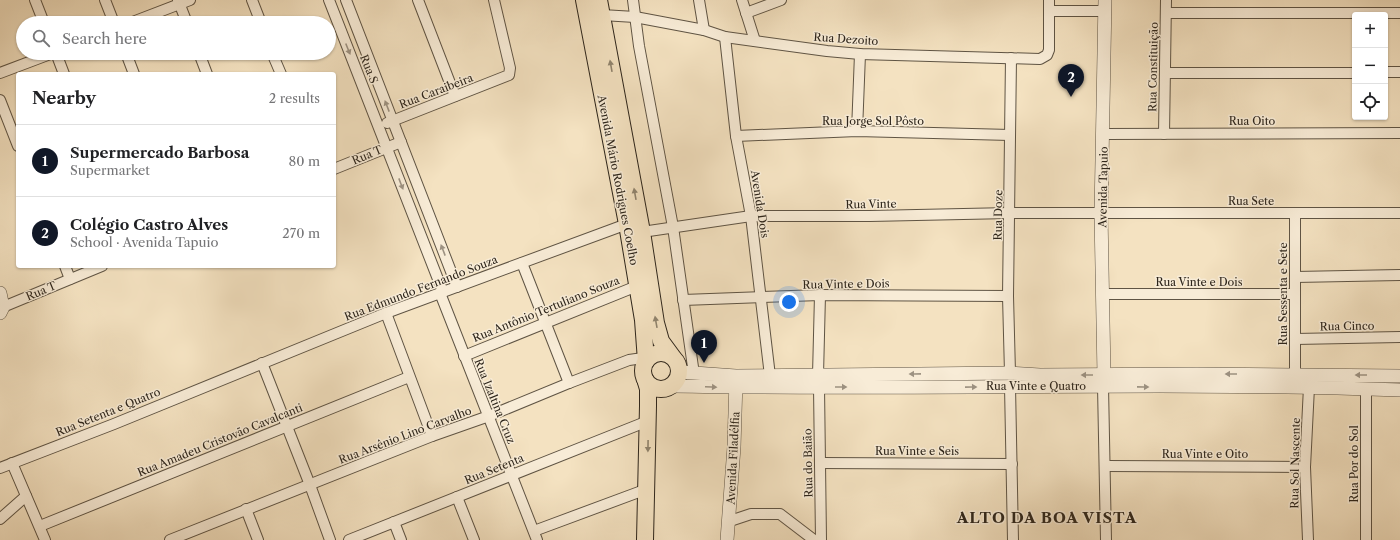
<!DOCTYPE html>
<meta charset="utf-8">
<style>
:root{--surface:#fff;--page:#f2f2f2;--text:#202124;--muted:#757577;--line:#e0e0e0;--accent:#111827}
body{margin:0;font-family:"Libre Caslon Text",serif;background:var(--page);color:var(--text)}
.controls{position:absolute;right:12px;top:12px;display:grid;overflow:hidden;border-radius:4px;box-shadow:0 1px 3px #0004}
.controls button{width:36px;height:36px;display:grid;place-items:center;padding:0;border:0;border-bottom:1px solid var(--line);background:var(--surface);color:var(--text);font:20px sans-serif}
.you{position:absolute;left:789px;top:302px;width:14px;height:14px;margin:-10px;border:3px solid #fff;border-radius:50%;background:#1a73e8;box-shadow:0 0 0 6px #1a73e833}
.badge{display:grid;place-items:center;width:26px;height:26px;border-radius:50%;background:var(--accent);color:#fff;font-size:13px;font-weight:700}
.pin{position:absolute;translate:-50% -33px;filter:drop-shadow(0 1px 2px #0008)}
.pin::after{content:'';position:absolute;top:21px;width:14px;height:12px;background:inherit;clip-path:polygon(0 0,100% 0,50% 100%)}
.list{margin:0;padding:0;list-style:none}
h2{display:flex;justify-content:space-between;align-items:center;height:52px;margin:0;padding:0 16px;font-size:17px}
h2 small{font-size:13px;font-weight:400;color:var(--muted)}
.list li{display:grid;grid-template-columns:26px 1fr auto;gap:12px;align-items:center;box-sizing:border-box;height:72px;padding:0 16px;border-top:1px solid var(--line)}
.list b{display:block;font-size:15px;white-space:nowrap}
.list p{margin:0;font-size:13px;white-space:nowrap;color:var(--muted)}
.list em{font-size:13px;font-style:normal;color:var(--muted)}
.icon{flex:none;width:22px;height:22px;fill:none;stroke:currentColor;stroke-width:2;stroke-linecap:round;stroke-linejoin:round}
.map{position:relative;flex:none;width:1400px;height:540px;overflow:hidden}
.search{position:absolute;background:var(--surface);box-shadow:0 1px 3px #0004;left:16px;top:16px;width:320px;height:44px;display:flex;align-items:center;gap:10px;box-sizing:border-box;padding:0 14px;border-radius:22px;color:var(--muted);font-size:15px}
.panel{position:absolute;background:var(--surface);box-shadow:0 1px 3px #0004;left:16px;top:72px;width:320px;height:196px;border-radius:4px}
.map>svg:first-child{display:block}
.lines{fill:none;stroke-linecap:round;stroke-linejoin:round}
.minor-casing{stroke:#5f5444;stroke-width:12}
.tertiary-casing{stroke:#5f5444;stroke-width:14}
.primary-casing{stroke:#2d251b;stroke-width:18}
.minor{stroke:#f8ecd7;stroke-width:10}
.tertiary{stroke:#f8ecd7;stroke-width:13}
.primary{stroke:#f4e2c1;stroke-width:16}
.oneway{fill:#9d9282}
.oneway2{fill:#90846e}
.labels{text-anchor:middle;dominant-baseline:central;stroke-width:3;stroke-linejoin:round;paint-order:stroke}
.street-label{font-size:11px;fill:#2d251b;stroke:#f8ecd7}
.district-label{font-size:15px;font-weight:bold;letter-spacing:1px;fill:#2d251b;stroke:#f8ecd7}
</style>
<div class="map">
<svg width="1400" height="540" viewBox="0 0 1400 540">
<rect width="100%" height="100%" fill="#f4e2c1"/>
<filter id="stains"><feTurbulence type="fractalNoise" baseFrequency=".005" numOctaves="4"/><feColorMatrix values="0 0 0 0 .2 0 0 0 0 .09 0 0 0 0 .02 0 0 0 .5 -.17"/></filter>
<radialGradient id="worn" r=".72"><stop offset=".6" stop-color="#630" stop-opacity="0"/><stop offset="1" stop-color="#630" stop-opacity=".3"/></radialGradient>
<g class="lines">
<defs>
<g id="minor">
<polyline points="35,0 44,23"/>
<polyline points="105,0 114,23"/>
<polyline points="178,0 187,23"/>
<polyline points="252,0 261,23"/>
<polyline points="329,0 443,292"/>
<polyline points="346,0 457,287"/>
<polyline points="418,0 455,96"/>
<polyline points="633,0 639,46 673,227 694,374"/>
<polyline points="699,0 704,30"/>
<polyline points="742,0 755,41"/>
<polyline points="1049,11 1104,11"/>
<polyline points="746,13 781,0"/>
<polyline points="1166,13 1400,13"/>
<polyline points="602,15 635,17 704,30 725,37 827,51 860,54 1040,59 1047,55 1049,50 1049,0"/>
<polyline points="130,23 190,0"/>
<polyline points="725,37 736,136 751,216 770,376"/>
<polyline points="56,53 64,74"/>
<polyline points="126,53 134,74"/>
<polyline points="199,53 207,74"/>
<polyline points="272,53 281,74"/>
<polyline points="1385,72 1400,72"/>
<polyline points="0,73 53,53"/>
<polyline points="1165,73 1355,73"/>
<polyline points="0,100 18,146"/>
<polyline points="387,123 509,75 510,68 494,0"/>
<polyline points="857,131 860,54"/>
<polyline points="1104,134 1400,133"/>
<polyline points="1164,134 1166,0"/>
<polyline points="736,136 857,131 1010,135"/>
<polyline points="334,169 401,142"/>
<polyline points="1295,213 1295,375"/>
<polyline points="642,232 751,216 870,216 1010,213 1400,213"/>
<polyline points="522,263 569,383"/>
<polyline points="65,266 70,279"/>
<polyline points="1295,277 1400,275"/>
<polyline points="440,293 537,540"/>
<polyline points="1103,294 1294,294"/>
<polyline points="683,300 820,295 1008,296"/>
<polyline points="3,307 102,266"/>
<polyline points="386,313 432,436"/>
<polyline points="1295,339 1400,337"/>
<polyline points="464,356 637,286"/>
<polyline points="262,363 310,485 330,540"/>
<polyline points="1010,373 1008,296 1011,58"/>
<polyline points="818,375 820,295"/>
<polyline points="1010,386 1013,540"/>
<polyline points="1103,386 1106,540"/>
<polyline points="819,387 821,540"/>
<polyline points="12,463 45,540"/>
<polyline points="821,463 1012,464"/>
<polyline points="1105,466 1305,467"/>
<polyline points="0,468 114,424 386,313 627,224"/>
<polyline points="457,497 474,540"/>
<polyline points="246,509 258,540"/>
<polyline points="0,519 26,496"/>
<polyline points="730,521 751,514 780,514 814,540"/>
<polyline points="394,522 401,540"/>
<polyline points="40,526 409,377"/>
<polyline points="534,531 647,489"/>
<polyline points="170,540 432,436 489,416 569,383 629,360 650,357"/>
<polyline points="349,540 648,421"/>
<polyline points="1308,540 1305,467 1309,387"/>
<polyline points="1366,540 1366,388"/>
</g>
<g id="tertiary">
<polyline points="0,293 3,307 0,313"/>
<polyline points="680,372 736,376 1010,373 1040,375 1197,374 1400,376"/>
<polyline points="1104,375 1101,214 1105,0"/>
<path d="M 672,386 C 915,391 1157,381 1400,390"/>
<polyline points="727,540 734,447 736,380"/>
</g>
<g id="primary">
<polyline points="584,0 627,224 643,320 646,361"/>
<polyline points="599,0 642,232 656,323 661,341 672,356"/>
<circle cx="661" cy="371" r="18"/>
<polyline points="645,540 648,406 648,389 645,379"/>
</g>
</defs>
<use href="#minor" class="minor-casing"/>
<use href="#tertiary" class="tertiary-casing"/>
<use href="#primary" class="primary-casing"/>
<use href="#minor" class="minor"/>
<use href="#tertiary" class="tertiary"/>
<use href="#primary" class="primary"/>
</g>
<defs><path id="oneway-solid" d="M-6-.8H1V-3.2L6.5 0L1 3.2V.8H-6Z"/></defs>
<g class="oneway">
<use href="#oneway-solid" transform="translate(348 49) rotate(68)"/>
<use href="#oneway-solid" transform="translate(387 106) rotate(-111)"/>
<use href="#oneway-solid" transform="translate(401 184) rotate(69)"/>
<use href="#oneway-solid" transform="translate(443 250) rotate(-111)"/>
<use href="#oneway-solid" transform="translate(915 374) rotate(179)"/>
<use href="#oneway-solid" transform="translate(1231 374) rotate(-180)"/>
<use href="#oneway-solid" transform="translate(1087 375) rotate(-180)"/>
<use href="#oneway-solid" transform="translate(1361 375) rotate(-180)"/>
<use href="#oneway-solid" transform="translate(711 387) rotate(3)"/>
<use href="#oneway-solid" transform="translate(841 387)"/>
<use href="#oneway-solid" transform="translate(971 387) rotate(-1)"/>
<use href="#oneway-solid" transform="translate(1143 387) rotate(1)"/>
</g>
<g class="oneway2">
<use href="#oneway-solid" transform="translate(611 66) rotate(-100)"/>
<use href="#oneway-solid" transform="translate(635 194) rotate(-100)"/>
<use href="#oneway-solid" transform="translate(656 322) rotate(-100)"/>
<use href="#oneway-solid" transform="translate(648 446) rotate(91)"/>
</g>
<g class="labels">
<g class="street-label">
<text transform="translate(846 39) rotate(4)">Rua Dezoito</text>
<text transform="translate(1153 67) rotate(-89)">Rua Constituição</text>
<text transform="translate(369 69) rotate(68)">Rua S</text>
<text transform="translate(436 91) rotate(-21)">Rua Caraibeira</text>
<text x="873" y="121">Rua Jorge Sol Pôsto</text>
<text x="1252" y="121">Rua Oito</text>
<text transform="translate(367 155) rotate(-23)">Rua T</text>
<text transform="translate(618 180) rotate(79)">Avenida Mário Rodrigues Coelho</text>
<text transform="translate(1103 187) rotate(-89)">Avenida Tapuio</text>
<text x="1251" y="201">Rua Sete</text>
<text transform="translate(760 204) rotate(81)">Avenida Dois</text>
<text transform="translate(871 204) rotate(-1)">Rua Vinte</text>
<text transform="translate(998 215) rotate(-89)">Rua Doze</text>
<text x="1199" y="282">Rua Vinte e Dois</text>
<text transform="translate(846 284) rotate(-1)">Rua Vinte e Dois</text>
<text transform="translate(421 288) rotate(-21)">Rua Edmundo Fernando Souza</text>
<text transform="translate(41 291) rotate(-23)">Rua T</text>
<text transform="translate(1283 294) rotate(-90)">Rua Sessenta e Sete</text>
<text transform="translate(546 309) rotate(-22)">Rua Antônio Tertuliano Souza</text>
<text transform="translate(1347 326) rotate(-1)">Rua Cinco</text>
<text x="1036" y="386">Rua Vinte e Quatro</text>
<text transform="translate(495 401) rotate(68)">Rua Izaltina Cruz</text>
<text transform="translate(108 412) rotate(-22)">Rua Setenta e Quatro</text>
<text transform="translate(405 435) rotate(-21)">Rua Arsênio Lino Carvalho</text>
<text transform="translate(220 440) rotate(-22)">Rua Amadeu Cristovão Cavalcanti</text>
<text x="917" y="451">Rua Vinte e Seis</text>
<text x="1205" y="454">Rua Vinte e Oito</text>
<text transform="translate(733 458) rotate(-87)">Avenida Filadélfia</text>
<text transform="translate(808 463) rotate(-91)">Rua do Baião</text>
<text transform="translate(1295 463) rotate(-89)">Rua Sol Nascente</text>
<text transform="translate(1354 464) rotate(-90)">Rua Por do Sol</text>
<text transform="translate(494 469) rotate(-22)">Rua Setenta</text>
</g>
<g class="district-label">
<text x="1047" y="517">ALTO DA BOA VISTA</text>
</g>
</g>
<rect width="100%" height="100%" filter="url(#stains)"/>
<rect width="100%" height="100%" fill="url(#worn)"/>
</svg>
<div class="controls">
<button>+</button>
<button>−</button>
<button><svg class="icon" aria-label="locate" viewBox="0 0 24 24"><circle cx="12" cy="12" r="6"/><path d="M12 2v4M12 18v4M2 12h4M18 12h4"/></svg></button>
</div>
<div class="you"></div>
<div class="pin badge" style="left:704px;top:363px">1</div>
<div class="pin badge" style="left:1071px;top:97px">2</div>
<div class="search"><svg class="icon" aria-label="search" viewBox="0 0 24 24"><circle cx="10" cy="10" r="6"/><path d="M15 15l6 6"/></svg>Search here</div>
<section class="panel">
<h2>Nearby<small>2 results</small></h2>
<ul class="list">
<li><span class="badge">1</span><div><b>Supermercado Barbosa</b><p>Supermarket</p></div><em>80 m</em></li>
<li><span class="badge">2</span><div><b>Colégio Castro Alves</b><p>School · Avenida Tapuio</p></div><em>270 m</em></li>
</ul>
</section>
</div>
